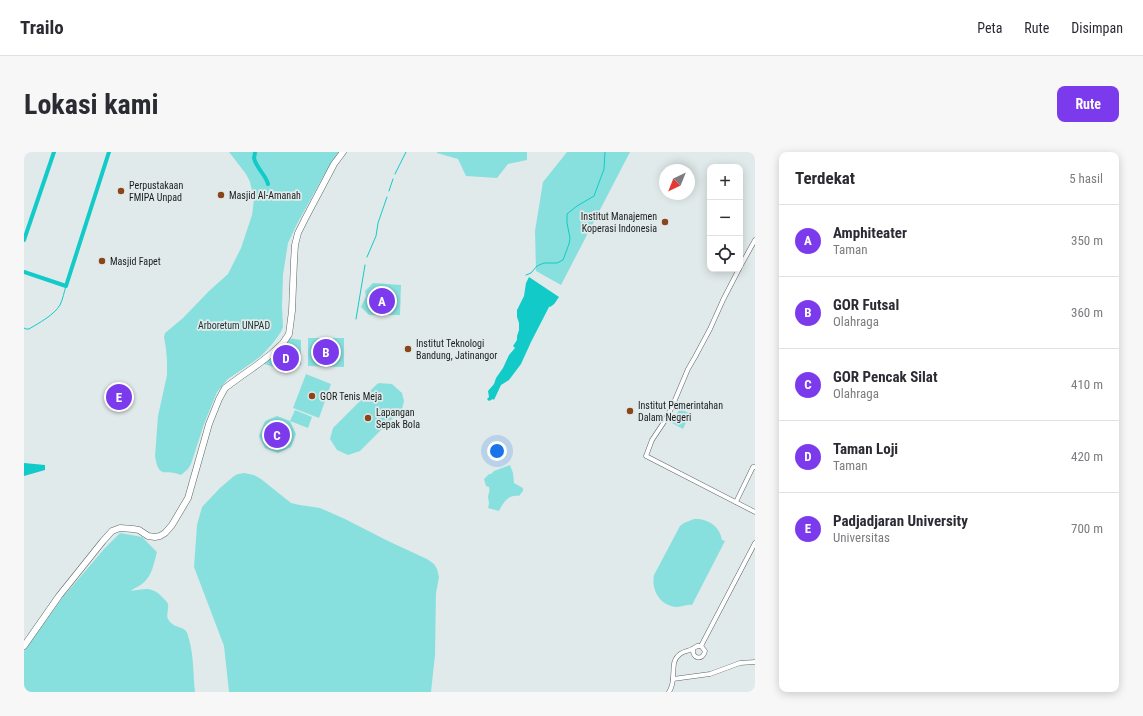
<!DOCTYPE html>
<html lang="id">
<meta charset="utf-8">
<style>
:root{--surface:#fff;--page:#f7f7f7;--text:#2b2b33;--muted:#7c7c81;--line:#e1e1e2;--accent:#7c3aed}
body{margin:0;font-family:"Roboto Condensed",sans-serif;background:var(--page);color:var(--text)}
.controls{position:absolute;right:12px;top:12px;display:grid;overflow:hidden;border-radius:8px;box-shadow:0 2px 10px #0003}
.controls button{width:36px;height:36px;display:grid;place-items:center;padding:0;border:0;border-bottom:1px solid var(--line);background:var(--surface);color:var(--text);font:20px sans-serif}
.compass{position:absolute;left:635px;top:12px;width:36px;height:36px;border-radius:50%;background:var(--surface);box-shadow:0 2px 10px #0003;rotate:223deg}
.you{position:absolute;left:473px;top:299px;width:14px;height:14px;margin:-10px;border:3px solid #fff;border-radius:50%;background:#1a73e8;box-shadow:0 0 0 6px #1a73e833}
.badge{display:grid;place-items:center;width:26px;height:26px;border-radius:50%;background:var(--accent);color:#fff;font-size:13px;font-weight:700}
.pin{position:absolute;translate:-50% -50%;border:2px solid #fff;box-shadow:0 1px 4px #0006}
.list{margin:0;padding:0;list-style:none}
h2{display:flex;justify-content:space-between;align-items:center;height:52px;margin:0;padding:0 16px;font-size:17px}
h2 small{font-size:13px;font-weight:400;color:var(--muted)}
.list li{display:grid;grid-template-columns:26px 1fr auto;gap:12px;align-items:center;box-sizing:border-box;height:72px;padding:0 16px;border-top:1px solid var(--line)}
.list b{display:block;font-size:15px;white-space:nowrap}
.list p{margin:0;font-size:13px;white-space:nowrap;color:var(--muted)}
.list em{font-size:13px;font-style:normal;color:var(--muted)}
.icon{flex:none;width:22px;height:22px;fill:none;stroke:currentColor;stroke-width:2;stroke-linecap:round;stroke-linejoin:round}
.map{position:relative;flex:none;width:731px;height:540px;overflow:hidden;border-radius:8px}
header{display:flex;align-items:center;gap:24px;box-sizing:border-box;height:56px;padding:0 20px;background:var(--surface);border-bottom:1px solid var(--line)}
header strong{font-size:19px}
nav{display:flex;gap:22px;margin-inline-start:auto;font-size:14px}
.intro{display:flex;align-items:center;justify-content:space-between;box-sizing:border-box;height:96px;padding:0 24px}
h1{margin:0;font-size:28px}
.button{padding:10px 18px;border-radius:8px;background:var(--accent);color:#fff;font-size:14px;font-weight:700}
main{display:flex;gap:24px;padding:0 24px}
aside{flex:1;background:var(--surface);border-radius:8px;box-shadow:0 2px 10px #0003}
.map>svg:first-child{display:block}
.green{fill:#88e0de}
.water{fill:#12cac8}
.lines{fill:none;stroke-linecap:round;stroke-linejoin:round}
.stream{stroke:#12cac8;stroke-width:1}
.canal{stroke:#12cac8;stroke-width:4}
.street-casing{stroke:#5e6666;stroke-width:5}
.secondary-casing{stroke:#5e6666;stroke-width:7}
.street{stroke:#fff;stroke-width:4}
.secondary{stroke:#fff;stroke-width:6}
.poi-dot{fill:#8a451b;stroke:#e1eaea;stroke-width:1.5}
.labels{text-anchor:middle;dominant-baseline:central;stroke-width:3.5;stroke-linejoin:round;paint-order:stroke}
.poi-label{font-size:10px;fill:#191c1c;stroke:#e1eaea;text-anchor:start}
.park-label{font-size:10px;fill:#1a3333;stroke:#e1eaea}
</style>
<header>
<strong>Trailo</strong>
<nav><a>Peta</a><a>Rute</a><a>Disimpan</a></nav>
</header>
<div class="intro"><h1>Lokasi kami</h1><a class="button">Rute</a></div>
<main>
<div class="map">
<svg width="731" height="540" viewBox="0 0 731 540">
<rect width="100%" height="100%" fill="#e1eaea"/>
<g class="green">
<path d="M 205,0 L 316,0 L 300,23 L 273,72 L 264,91 L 259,123 L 258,155 L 259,175 L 257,180 L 249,191 L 238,203 L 229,210 L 204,227 L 193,240 L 180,272 L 167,312 L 164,317 L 157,323 C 142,316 135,329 131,304 L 134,264 L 143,223 L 143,209 L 142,197 L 140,185 L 141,181 L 159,166 L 185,139 L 204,122 L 217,96 L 228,63 L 230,47 L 226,30 L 222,22 Z"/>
<polygon points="413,0 503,0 503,8 484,12 473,26 442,24 434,7 413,1"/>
<polygon points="543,0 606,0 537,133 512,119 511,79 519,30"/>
<polygon points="349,131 377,133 376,163 345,163 337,155 342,144 341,139"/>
<polygon points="265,186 277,188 277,213 266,211 265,219 240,212"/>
<polygon points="284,186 320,186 320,215 284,214"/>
<polygon points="282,222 307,232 295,266 269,256"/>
<polygon points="355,231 368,232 378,241 380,249 378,257 336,299 324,303 313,298 306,287 309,276 352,233"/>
<polygon points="656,256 666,262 659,277 648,271"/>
<polygon points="271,258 288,265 284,276 266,269 272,282 267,295 254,301 241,296 235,284 241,269 253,264 266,269"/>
<path d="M 486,313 L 489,321 L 490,331 L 499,336 L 499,339 L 495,344 C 484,342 479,351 475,359 L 464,356 C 466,351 464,348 464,344 C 465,341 466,339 465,335 L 462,334 L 460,327 L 465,322 L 467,322 L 470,319 Z"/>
<polygon points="220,321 230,323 237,327 267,351 276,353 296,356 321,367 364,389 403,407 410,412 413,417 415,425 412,441 411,503 407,540 205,540 200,494 170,415 173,373 178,355 196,336 210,324 214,322"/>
<path d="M 670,367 C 683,366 696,374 698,388 L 701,389 L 668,453 C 663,452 659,455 653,455 C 636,454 627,438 630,423 L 656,374 L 660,371 Z"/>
<path d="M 96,381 L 118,385 L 133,400 C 130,411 128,425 118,432 C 114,435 110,436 107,439 C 120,437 128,434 138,445 C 140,447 143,449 144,452 C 145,457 142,463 144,467 C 149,476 158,474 162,479 C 164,481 164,485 165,487 C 170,505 169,522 171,540 L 0,540 L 0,499 L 39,445 L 80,397 Z"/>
</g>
<g class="water">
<path d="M 505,125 L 535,145 C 532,149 530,154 525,155 L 507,190 L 497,212 L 485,228 L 477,233 L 470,248 L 469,247 L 465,249 L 463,247 L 465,245 L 464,239 L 470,232 L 472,226 L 479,216 L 485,203 L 491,196 L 489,194 L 493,188 L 493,184 L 495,178 L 495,171 L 493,165 L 493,158 L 500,144 L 502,131 Z"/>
<polygon points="0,311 21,313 21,318 0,324"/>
</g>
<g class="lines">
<g class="stream">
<polyline points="371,22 382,0"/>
<polyline points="365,39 369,27"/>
<polyline points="343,105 352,84 354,71 363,45"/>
<polyline points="502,123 507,121 513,114 520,111 533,111 539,108 545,92 546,86 543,71 543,62 553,54 570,44 580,17 581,0"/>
<polyline points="332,167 341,113"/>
<path d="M 0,176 L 2,177 L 5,177 C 15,171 30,163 36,153 C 39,147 40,140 42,134"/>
</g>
<g class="canal">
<path d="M 231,0 C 231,1 230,6 230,6 C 232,16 242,23 244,32"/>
<polyline points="0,88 30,0"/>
<polyline points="0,120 42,134 85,0"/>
</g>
<defs>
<g id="street">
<polyline points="716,115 731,88"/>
<polyline points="715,117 699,148 686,177 671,205 664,217 648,255 640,270 628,288 622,304 731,360"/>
<polyline points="712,350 729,315 731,315"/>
<polyline points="677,494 731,391"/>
<path d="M 669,497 C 668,507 679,509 681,499 L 677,494"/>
<polyline points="649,527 686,522 716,511 731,510"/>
<path d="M 645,540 C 648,535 649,530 649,525 C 650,516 648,508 656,502 C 660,499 665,499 668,497 C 670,496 672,495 673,494 L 677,494"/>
</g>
<polyline id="secondary" points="0,494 35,444 79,389 88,379 96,376 109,377 115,378 124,384 131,385 136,384 141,381 148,373 164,346 185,272 195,247 201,236 216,225 233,213 246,203 259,191 265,182 268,159 270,109 271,93 274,81 281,67 310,12 319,0"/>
</defs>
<use href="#street" class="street-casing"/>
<use href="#secondary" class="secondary-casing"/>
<use href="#street" class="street"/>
<use href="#secondary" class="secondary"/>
</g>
<g class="poi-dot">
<circle cx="97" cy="39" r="4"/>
<circle cx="197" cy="43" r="4"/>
<circle cx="641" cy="70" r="4"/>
<circle cx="78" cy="109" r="4"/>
<circle cx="384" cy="197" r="4"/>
<circle cx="288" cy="244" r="4"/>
<circle cx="606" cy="259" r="4"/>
<circle cx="344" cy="266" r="4"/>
</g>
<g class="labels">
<g class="poi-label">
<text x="105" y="33">Perpustakaan<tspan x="105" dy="12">FMIPA Unpad</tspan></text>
<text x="205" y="43">Masjid Al-Amanah</text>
<text x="633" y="64" text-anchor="end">Institut Manajemen<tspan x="633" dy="12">Koperasi Indonesia</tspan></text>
<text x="86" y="109">Masjid Fapet</text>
<text x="392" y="191">Institut Teknologi<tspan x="392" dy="12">Bandung, Jatinangor</tspan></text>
<text x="296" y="244">GOR Tenis Meja</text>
<text x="614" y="253">Institut Pemerintahan<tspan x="614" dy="12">Dalam Negeri</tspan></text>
<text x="352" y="260">Lapangan<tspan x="352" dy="12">Sepak Bola</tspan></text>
</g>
<g class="park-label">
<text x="210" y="173">Arboretum UNPAD</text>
</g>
</g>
</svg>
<div class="controls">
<button>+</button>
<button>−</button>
<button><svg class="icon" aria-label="locate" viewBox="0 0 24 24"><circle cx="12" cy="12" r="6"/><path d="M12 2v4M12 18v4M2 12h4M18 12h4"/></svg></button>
</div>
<svg class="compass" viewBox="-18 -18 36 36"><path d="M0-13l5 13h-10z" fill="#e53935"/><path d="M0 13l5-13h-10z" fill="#7c7c81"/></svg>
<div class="you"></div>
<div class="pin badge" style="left:358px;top:149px">A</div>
<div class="pin badge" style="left:302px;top:200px">B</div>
<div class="pin badge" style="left:253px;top:283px">C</div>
<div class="pin badge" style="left:262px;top:206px">D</div>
<div class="pin badge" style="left:95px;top:245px">E</div>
</div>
<aside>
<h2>Terdekat<small>5 hasil</small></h2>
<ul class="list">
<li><span class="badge">A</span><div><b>Amphiteater</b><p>Taman</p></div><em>350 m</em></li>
<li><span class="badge">B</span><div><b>GOR Futsal</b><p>Olahraga</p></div><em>360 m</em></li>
<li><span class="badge">C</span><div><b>GOR Pencak Silat</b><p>Olahraga</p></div><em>410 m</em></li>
<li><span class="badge">D</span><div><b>Taman Loji</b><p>Taman</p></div><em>420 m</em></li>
<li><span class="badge">E</span><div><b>Padjadjaran University</b><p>Universitas</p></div><em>700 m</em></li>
</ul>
</aside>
</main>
